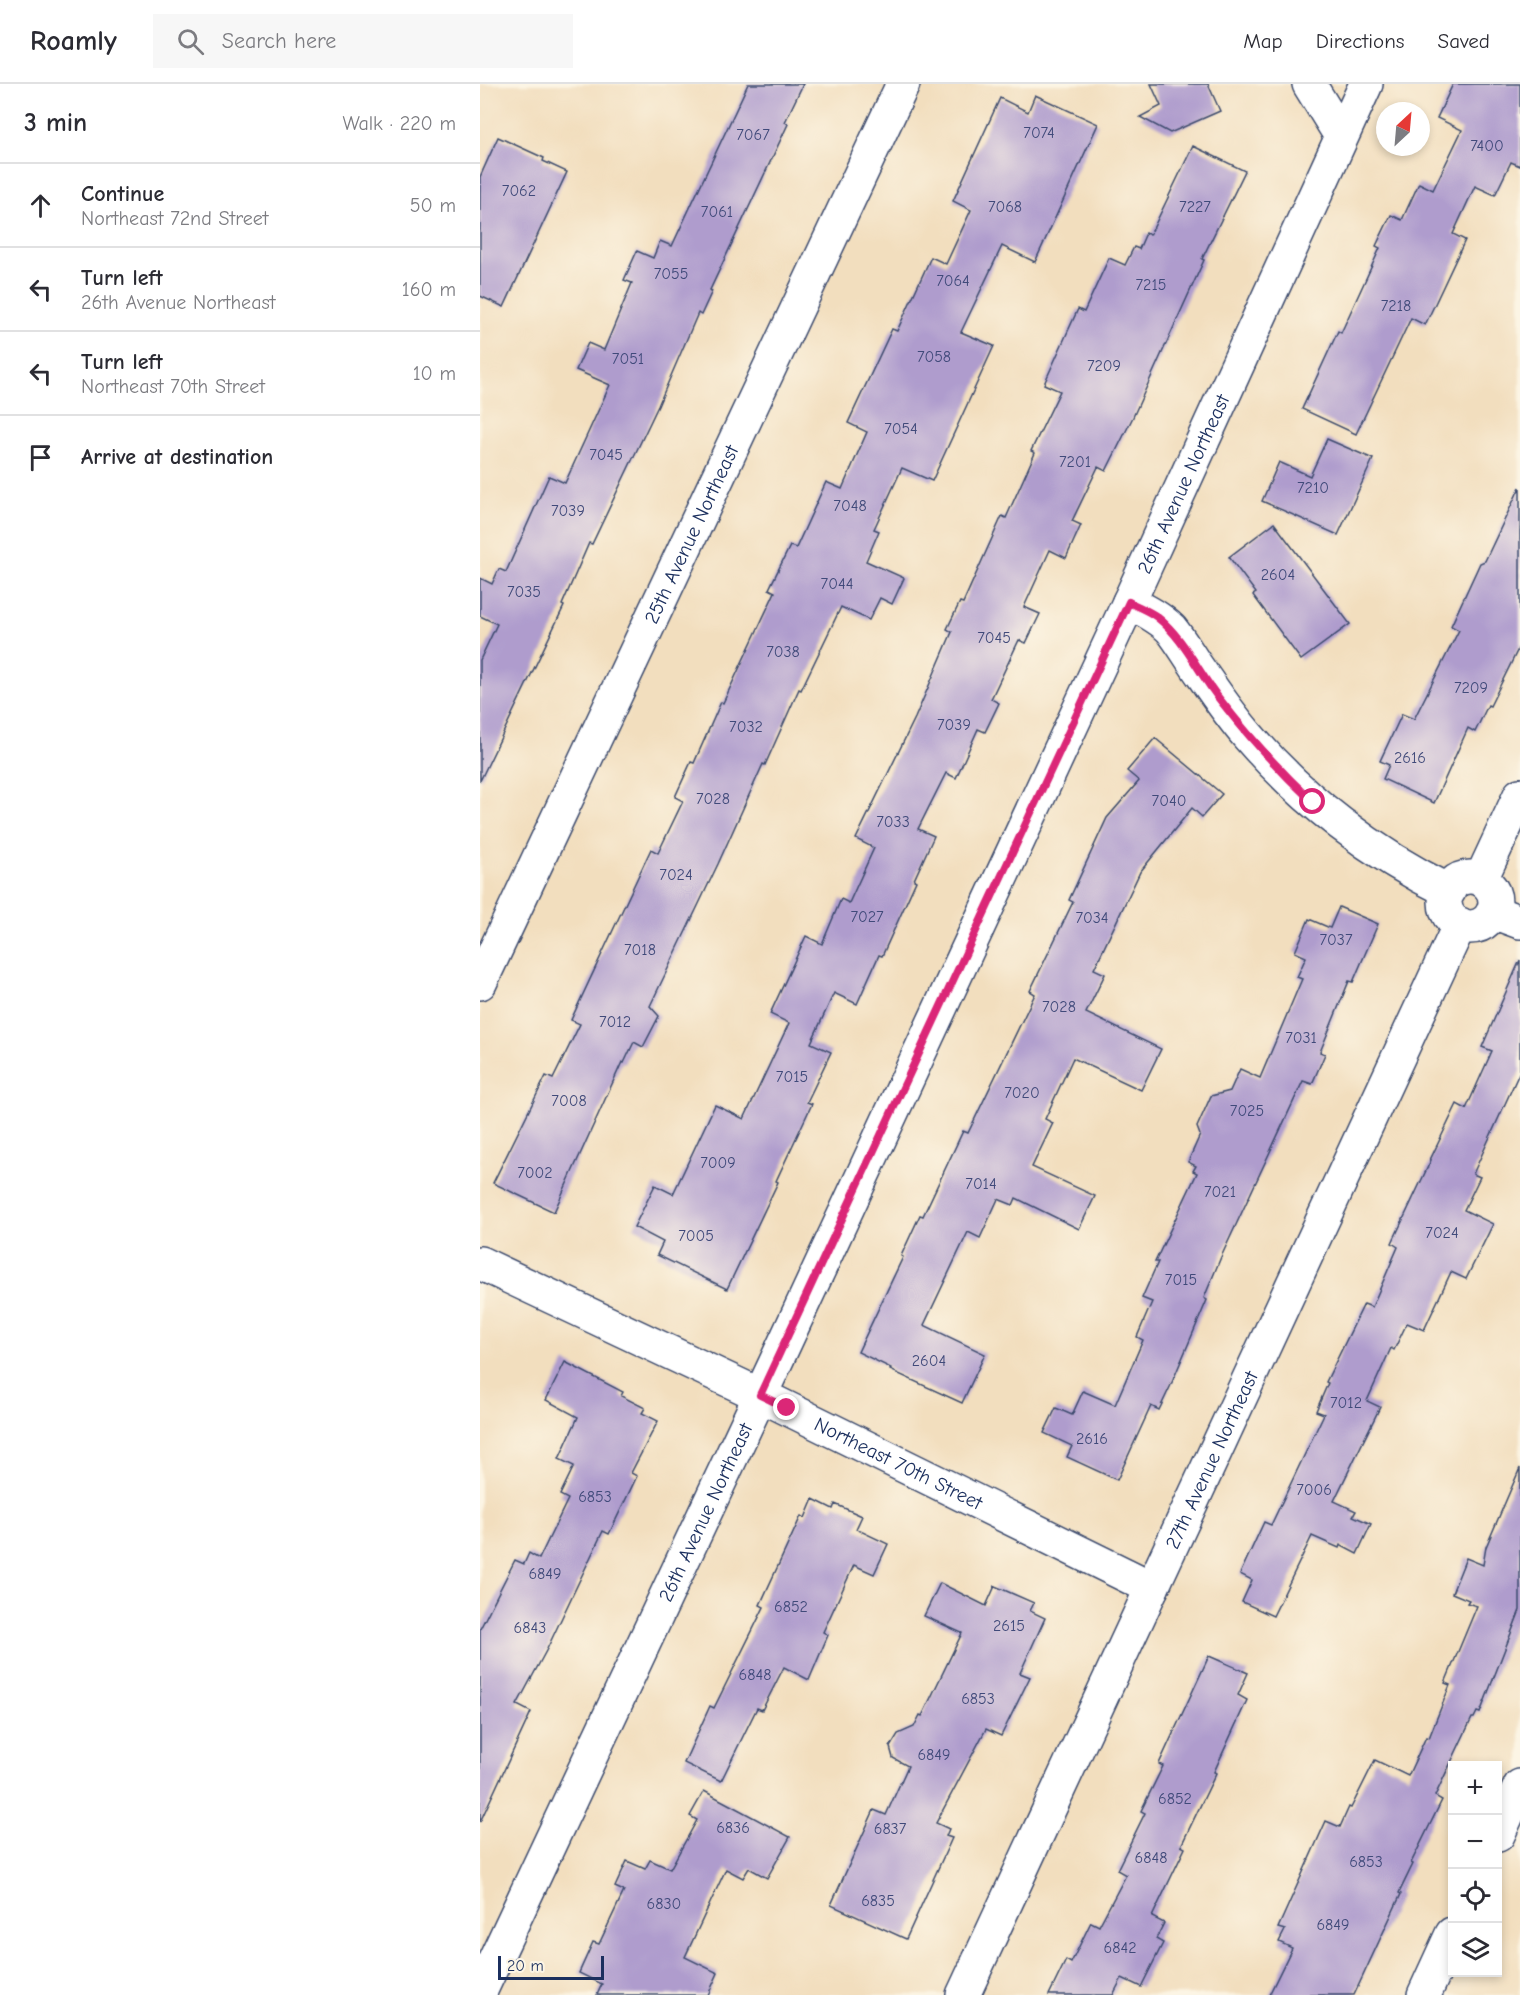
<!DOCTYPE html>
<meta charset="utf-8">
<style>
:root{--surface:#fff;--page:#f7f7f7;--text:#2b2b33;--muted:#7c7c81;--line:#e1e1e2}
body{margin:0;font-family:"Comic Neue",sans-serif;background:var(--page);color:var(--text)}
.controls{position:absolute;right:18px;bottom:18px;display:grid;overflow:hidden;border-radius:0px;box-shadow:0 3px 9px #0003}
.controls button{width:54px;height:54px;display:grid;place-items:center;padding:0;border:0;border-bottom:2px solid var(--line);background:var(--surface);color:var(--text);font:30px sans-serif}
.compass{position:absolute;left:896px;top:18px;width:54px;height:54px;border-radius:50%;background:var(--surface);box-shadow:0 3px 9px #0003;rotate:26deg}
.scale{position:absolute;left:18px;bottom:15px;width:106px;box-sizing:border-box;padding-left:6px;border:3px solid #1b2f5e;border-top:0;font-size:16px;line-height:21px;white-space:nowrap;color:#1b2f5e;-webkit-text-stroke:4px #fcf5e5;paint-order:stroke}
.stop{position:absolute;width:18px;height:18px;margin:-14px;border:4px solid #db2777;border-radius:50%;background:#fff}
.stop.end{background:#db2777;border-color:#fff;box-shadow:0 2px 6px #0008}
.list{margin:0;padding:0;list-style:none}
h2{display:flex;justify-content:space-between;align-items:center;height:78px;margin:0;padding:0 24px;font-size:26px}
h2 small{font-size:20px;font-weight:400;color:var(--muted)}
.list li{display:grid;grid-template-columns:39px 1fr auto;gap:18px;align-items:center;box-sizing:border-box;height:84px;padding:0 24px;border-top:2px solid var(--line)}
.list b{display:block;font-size:22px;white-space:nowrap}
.list p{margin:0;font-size:20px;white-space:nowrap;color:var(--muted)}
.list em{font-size:20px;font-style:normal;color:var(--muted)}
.icon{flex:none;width:33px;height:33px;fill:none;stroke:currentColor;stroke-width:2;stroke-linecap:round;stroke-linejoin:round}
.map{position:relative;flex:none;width:1040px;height:1911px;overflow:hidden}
header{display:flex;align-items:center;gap:36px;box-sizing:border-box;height:84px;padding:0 30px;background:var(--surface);border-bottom:2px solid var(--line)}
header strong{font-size:28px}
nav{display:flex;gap:33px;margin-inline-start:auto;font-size:21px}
.search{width:420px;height:54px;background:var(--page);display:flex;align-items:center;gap:15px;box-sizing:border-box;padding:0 21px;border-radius:0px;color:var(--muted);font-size:22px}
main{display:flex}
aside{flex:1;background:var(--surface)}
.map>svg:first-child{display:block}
.building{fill:#af9ccd}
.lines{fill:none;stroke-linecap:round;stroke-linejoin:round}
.minor-casing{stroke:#3b496c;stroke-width:36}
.secondary-casing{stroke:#3b496c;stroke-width:36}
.minor{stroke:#fff;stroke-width:33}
.secondary{stroke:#fff;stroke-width:33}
.route{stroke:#db2777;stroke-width:8}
.labels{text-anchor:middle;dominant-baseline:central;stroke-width:4.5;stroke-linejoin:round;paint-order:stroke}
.number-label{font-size:16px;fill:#404a7a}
.street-label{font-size:20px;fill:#1b2f5e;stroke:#fcf5e5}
</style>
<header>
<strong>Roamly</strong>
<div class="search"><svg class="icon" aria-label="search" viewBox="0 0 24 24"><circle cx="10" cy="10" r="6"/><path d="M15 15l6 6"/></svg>Search here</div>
<nav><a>Map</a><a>Directions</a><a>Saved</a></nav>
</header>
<main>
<aside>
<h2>3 min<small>Walk · 220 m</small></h2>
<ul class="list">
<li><svg class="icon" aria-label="ahead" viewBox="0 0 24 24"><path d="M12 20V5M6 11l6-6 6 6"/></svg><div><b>Continue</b><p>Northeast 72nd Street</p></div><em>50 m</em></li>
<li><svg class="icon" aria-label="left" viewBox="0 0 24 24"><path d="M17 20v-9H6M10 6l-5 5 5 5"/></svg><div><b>Turn left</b><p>26th Avenue Northeast</p></div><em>160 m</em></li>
<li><svg class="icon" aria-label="left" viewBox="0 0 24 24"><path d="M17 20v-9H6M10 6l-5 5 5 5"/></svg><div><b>Turn left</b><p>Northeast 70th Street</p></div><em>10 m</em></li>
<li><svg class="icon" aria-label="arrive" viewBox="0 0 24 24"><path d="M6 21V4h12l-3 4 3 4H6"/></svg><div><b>Arrive at destination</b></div></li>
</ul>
</aside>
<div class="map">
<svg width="1040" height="1911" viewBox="0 0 1040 1911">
<rect width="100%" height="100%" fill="#fcf5e5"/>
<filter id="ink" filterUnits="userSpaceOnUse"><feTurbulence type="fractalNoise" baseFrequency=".0167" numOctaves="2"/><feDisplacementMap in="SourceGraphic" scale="12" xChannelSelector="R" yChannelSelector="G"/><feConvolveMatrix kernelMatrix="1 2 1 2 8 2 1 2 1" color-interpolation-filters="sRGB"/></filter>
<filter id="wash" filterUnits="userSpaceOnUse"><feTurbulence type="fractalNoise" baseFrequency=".008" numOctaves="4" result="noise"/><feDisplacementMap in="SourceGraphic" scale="24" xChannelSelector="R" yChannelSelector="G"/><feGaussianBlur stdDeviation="1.35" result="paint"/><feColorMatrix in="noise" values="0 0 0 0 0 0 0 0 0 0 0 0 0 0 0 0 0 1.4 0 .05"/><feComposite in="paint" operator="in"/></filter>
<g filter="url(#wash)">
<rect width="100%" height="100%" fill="#f2debe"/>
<g id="blocks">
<g class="building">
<polygon points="268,0 323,0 305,38 308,40 230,206 232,207 221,231 218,229 178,322 112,460 109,459 82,521 84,522 0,697 0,576 17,540 0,532 0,494 12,500 19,485 26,488 69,392 85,399 130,301 96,286 108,259 124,266 152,199 144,196 157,167 173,174 180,157 192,162"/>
<polygon points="671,0 728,0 740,27 690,49 660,33 681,22"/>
<polygon points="973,0 1040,0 1040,82 1031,78 1015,111 995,102 973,150 985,156 945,241 931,234 876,350 822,325 858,247 861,249 900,164 896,162 911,131 922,136 939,99 953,106 982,46 957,34"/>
<polygon points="555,11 618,40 555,178 522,162 481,248 514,262 452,397 422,384 394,445 399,447 386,477 424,494 412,520 400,514 389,536 361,523 321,606 319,605 285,681 283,680 238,780 170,922 179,932 163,963 154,958 144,979 142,978 74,1128 13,1099 66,992 73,995 100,940 91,936 171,765 178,769 203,717 195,713 211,678 214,679 241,618 243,619 295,508 289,505 310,462 316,464 346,398 362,405 387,348 368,339 412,245 417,247 451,173 466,180 491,126 473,117 520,14 548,28"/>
<polygon points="18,53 64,74 63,77 87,88 24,223 0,212 0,93"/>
<polygon points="713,62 765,87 722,175 724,176 653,333 626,387 618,383 592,437 601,441 586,474 570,466 544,523 560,530 546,559 539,556 511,615 519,619 505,648 498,645 476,694 466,689 438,745 454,752 434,796 436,797 402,872 399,871 377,920 354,909 331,959 351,968 327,1018 332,1020 296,1097 298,1098 247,1205 177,1171 183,1158 154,1143 175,1101 193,1110 235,1021 264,1035 309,939 290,930 326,852 342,860 361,815 369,819 394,764 376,755 435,634 472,548 467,545 480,518 483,519 522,432 526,434 555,369 551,367 580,307 564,300 598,225 604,228 629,174 645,181 654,163 659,165 666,149 670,151"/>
<polygon points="847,355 893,375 858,451 782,417 799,378 830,392"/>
<polygon points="1040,403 1040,561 1010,622 1008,621 995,648 988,644 954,719 903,695 909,681 900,677 922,630 934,635 979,546 971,542 1000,479 1005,477"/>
<polygon points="794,439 870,540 821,576 773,511 776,509 749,473"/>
<polygon points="675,654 742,710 722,733 712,724 660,788 614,885 625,890 606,929 681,965 661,1006 593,974 565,1035 573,1039 552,1083 615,1112 599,1145 536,1114 533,1121 518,1115 500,1154 488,1148 444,1241 505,1270 482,1319 410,1286 411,1284 378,1268 423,1173 421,1172 440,1131 443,1132 483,1047 488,1049 555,910 550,907 593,818 589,816 627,734 659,697 647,687"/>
<polygon points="859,823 898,840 873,898 869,897 840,968 845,970 832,1000 823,997 741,1173 724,1214 727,1216 690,1303 679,1326 671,1322 637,1396 587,1373 592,1362 564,1349 576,1324 592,1331 603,1307 635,1321 663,1256 657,1253 672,1218 662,1214 678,1178 675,1178 717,1089 713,1087 716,1082 708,1078 720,1051 717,1043 731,1012 750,1007 760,985 780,994 822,895 817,893 826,873 815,868 829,835 850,844"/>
<polygon points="1040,876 1040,987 993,1090 1000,1093 984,1126 1013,1140 986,1195 971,1188 944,1246 927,1239 914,1266 911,1264 887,1317 900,1323 854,1417 876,1427 873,1432 891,1440 877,1470 860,1461 859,1464 832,1452 793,1532 762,1518 772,1496 760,1490 784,1438 791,1441 844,1330 836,1327 848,1299 846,1298 884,1220 892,1223 918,1163 912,1159 951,1076 950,1076 977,1020 986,1025 1012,967 1002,963"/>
<polygon points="85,1278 143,1308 141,1312 165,1324 162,1329 178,1337 151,1389 157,1392 129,1450 123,1447 67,1565 37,1621 51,1628 0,1738 0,1545 35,1476 44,1480 49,1469 59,1475 88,1415 80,1411 94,1382 79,1375 98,1333 66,1316"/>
<polygon points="1040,1384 1040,1526 1000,1629 997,1628 994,1634 992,1634 955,1712 962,1716 931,1779 933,1780 919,1809 921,1810 874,1911 789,1911 812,1864 799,1858 805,1846 798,1844 846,1737 860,1743 869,1723 871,1724 895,1676 928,1692 946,1653 949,1654 970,1601 965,1599 997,1522 987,1519 989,1516 972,1509 986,1474 1003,1481 1006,1463"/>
<polygon points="333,1415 353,1425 355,1420 382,1432 376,1445 408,1460 394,1490 374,1481 343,1548 348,1551 329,1596 304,1583 282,1626 277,1624 241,1697 204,1679 230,1622 234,1624 284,1523 280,1521 321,1432 325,1434"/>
<polygon points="460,1499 506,1522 515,1502 554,1519 550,1527 565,1534 540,1589 550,1593 521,1652 506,1645 456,1739 469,1745 466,1752 472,1754 426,1855 351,1821 394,1726 406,1731 428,1682 413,1674 410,1663 418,1650 434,1643 440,1631 442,1632 482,1549 444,1532"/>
<polygon points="729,1572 768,1589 758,1611 767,1616 734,1688 736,1689 701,1762 705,1764 672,1833 684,1839 676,1855 683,1859 661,1903 642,1894 633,1911 569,1911 586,1876 591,1879 611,1838 619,1842 646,1791 637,1786 665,1729 661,1727 683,1682 679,1680"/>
<polygon points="224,1707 310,1753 287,1794 269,1784 263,1794 246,1785 205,1873 238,1889 228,1911 117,1911 122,1900 99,1889 113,1858 119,1860 144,1807 135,1803 147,1777 165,1785 170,1776 190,1785 217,1736 210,1732"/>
</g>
</g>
</g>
<g filter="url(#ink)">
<use href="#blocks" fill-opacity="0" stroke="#3b496c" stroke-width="1.5"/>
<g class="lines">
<defs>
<g id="minor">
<polyline points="829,0 861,52"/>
<path d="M 649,518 C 664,526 679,533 691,545 C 700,556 708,570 717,583 C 733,606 749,630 768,652 C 823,716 893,770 969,807"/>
<circle cx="990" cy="818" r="25"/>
<polyline points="1001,795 1040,711"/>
<polyline points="1013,828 1040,838"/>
<path id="s1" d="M 0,1179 L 280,1311 L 672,1504"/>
<polyline points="1018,1751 1040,1702"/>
<path id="s2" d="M 0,1908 L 294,1282 L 649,518 L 886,0"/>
<path id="s3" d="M 483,1911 L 980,840"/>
<polyline points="944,1911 972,1850"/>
</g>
<g id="secondary">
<path id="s4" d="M 0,899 L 423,0"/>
</g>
</defs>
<use href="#minor" class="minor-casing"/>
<use href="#secondary" class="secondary-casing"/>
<use href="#minor" class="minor"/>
<use href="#secondary" class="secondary"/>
</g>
</g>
<g class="lines" filter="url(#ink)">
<path class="route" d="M 307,1324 L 280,1311 L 649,518 C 658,523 669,527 677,533 C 705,555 719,590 741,617 C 769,653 799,686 833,718"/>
</g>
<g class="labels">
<g class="number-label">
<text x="559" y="49">7074</text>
<text x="273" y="51">7067</text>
<text x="1007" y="62">7400</text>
<text x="39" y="107">7062</text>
<text x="525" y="123">7068</text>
<text x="715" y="123">7227</text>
<text x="237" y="128">7061</text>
<text x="191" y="190">7055</text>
<text x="473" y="197">7064</text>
<text x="671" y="201">7215</text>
<text x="916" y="222">7218</text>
<text x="454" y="273">7058</text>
<text x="148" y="275">7051</text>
<text x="624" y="282">7209</text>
<text x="421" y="345">7054</text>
<text x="126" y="371">7045</text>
<text x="595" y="378">7201</text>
<text x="833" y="404">7210</text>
<text x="370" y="422">7048</text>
<text x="88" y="427">7039</text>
<text x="798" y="491">2604</text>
<text x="357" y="500">7044</text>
<text x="44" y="508">7035</text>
<text x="514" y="554">7045</text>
<text x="303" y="568">7038</text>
<text x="991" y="604">7209</text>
<text x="474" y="641">7039</text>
<text x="266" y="643">7032</text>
<text x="930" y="674">2616</text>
<text x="233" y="715">7028</text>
<text x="689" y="717">7040</text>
<text x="413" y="738">7033</text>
<text x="196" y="791">7024</text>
<text x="387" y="833">7027</text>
<text x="612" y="834">7034</text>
<text x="856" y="856">7037</text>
<text x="160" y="866">7018</text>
<text x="579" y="923">7028</text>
<text x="135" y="938">7012</text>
<text x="821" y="954">7031</text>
<text x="312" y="993">7015</text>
<text x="542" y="1009">7020</text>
<text x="89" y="1017">7008</text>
<text x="767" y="1027">7025</text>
<text x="238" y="1079">7009</text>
<text x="55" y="1089">7002</text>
<text x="501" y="1100">7014</text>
<text x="740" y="1108">7021</text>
<text x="962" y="1149">7024</text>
<text x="216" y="1152">7005</text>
<text x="701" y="1196">7015</text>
<text x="449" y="1277">2604</text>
<text x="866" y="1319">7012</text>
<text x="612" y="1355">2616</text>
<text x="834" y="1406">7006</text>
<text x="115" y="1413">6853</text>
<text x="65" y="1490">6849</text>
<text x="311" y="1523">6852</text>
<text x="529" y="1542">2615</text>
<text x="50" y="1544">6843</text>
<text x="275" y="1591">6848</text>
<text x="498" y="1615">6853</text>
<text x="454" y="1671">6849</text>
<text x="695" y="1715">6852</text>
<text x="253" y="1744">6836</text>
<text x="410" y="1745">6837</text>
<text x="671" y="1774">6848</text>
<text x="886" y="1778">6853</text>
<text x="398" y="1817">6835</text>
<text x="184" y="1820">6830</text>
<text x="853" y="1841">6849</text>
<text x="640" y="1864">6842</text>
</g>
<g class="street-label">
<text stroke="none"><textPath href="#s2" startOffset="1664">26th Avenue Northeast</textPath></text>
<text stroke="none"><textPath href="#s4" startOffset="496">25th Avenue Northeast</textPath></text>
<text stroke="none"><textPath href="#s3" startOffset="590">27th Avenue Northeast</textPath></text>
<text stroke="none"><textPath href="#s1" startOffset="464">Northeast 70th Street</textPath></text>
<text stroke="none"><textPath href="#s2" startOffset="530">26th Avenue Northeast</textPath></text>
</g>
</g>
</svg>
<div class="controls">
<button>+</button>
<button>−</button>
<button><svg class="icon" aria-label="locate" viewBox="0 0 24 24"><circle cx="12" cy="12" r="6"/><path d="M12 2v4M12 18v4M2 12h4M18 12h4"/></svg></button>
<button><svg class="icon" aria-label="layers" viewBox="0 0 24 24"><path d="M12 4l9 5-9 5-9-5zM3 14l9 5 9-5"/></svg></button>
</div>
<svg class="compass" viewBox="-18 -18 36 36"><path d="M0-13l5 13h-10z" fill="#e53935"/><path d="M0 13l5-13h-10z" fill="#7c7c81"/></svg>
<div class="scale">20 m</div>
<div class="stop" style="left:833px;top:718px"></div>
<div class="stop end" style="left:307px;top:1324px"></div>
</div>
</main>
